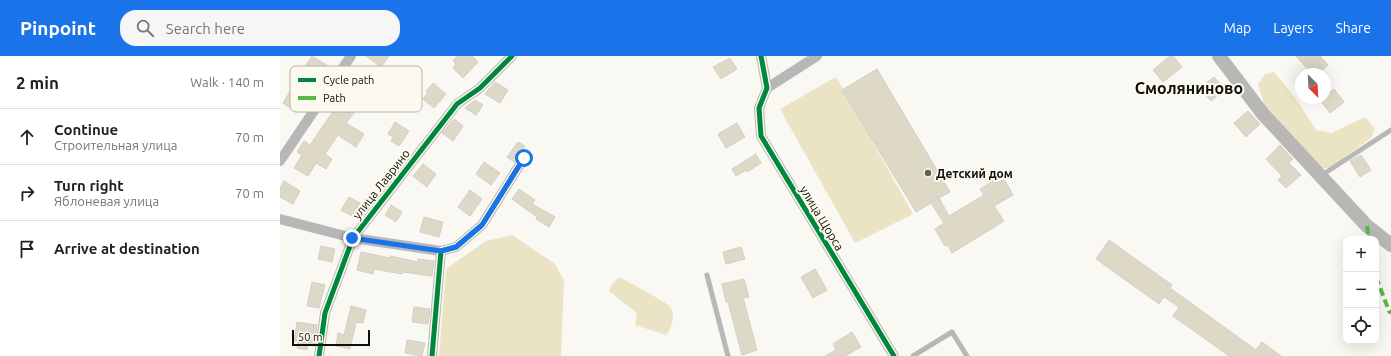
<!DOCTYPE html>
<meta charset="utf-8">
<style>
:root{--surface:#fff;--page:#f6f6f6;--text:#222;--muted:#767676;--line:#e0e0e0;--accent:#1a73e8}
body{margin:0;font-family:Ubuntu,sans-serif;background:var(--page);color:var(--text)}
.controls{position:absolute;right:12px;bottom:12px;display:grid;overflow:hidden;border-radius:8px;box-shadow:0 4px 16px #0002}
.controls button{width:36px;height:36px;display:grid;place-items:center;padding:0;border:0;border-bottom:1px solid var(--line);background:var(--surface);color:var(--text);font:20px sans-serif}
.compass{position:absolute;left:1015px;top:12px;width:36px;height:36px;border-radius:50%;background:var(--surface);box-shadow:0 4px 16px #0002;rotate:156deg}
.scale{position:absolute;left:12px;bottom:10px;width:78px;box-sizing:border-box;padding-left:4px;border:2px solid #0e0e0a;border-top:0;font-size:11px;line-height:14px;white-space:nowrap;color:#0e0e0a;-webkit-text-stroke:3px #fcf9ef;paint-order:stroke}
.stop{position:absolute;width:12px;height:12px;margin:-9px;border:3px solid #1a73e8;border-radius:50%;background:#fff}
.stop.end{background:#1a73e8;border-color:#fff;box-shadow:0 1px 4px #0008}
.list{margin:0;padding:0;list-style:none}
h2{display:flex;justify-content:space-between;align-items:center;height:52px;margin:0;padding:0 16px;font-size:17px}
h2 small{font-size:13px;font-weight:400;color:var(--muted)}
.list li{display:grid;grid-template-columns:26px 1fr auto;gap:12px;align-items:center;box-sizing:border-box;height:56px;padding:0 16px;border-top:1px solid var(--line)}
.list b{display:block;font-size:15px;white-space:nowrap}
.list p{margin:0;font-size:13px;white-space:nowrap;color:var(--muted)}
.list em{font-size:13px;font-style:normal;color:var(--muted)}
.icon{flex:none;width:22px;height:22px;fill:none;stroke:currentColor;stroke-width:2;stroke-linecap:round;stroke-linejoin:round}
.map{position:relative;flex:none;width:1111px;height:300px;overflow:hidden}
header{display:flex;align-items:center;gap:24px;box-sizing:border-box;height:56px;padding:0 20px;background:var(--accent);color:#fff}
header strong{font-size:19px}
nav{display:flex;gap:22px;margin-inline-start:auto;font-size:14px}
.search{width:280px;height:36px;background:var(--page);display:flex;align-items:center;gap:10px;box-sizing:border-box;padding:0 14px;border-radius:16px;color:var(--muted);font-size:15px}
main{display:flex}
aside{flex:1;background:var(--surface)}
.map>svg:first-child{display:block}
.green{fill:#eae3c4}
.building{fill:#ded9c6;stroke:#d0cfcb}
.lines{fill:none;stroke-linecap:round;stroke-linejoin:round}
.service{stroke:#b8b7b8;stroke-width:5}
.minor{stroke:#b8b7b8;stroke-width:10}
.secondary{stroke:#b8b7b6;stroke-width:14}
.quiet{stroke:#58b947;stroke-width:4;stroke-dasharray:8 4;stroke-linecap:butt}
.cycleway-casing{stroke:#fcf9ef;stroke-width:8}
.cycleway{stroke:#00873e;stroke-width:5}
.route{stroke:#1a73e8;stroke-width:5}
.poi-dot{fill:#60605b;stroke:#fcf9ef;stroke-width:1.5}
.labels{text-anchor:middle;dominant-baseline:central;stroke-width:4;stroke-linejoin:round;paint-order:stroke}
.poi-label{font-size:12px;font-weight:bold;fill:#0e0e0a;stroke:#fcf9ef;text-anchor:start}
.street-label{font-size:12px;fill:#0e0e0a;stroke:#fcf9ef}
.district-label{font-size:16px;font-weight:bold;fill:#0e0e0a;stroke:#fcf9ef}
.key{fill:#fcf9ef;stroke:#b5b2aa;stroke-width:1}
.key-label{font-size:11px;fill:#0e0e0a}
</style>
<header>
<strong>Pinpoint</strong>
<div class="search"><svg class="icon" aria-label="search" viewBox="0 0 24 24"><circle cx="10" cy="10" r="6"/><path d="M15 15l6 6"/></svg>Search here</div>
<nav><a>Map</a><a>Layers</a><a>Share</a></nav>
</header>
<main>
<aside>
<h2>2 min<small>Walk · 140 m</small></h2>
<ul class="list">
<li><svg class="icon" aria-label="ahead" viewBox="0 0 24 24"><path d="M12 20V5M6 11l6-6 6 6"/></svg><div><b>Continue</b><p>Строительная улица</p></div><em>70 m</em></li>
<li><svg class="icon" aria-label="right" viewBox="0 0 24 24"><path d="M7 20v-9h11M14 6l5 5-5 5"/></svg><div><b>Turn right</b><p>Яблоневая улица</p></div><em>70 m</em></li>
<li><svg class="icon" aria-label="arrive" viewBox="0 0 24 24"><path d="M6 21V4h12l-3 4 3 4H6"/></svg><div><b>Arrive at destination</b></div></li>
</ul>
</aside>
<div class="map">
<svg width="1111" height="300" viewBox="0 0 1111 300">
<rect width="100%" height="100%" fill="#f9f8f2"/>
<g class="green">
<polygon points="994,16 1017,44 1036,74 1052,77 1085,61 1095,73 1091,82 1050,112 1040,112 985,50 978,28 985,18"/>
<polygon points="556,21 633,158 575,187 500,53"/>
<polygon points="232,179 275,208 284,224 281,300 159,300 166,213 206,185"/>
<path d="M 339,221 C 348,226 387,246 390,251 C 396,260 392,271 386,279 L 355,269 L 357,257 L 329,235 L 332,228 Z"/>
</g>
<g class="building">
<polygon points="32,0 48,10 39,23 23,13"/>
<polygon points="86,0 109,0 101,11"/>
<polygon points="177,0 192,0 198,6 183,22 173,12 176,8 173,5"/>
<polygon points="890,0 893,0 902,11 883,26 873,14"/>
<polygon points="1016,0 1040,0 1048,9 1038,18 1032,18"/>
<polygon points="450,2 457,13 441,23 433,11"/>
<polygon points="597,13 670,136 659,142 669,160 704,139 700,133 715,124 717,127 724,123 733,139 714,150 724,165 672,197 668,189 665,190 655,173 664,167 651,147 636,156 562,34"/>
<polygon points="934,21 945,33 931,45 920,32"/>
<polygon points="215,26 228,34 220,47 205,38"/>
<polygon points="153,27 166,38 154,52 143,43 148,36 146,35"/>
<polygon points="1054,33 1064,46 1050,57 1040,44 1045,42 1045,39"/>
<polygon points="11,34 25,44 16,56 3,47"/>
<polygon points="63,41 78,52 66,67 84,78 76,91 58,79 45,98 52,103 46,113 36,107 28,120 14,112 22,99 17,96 24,85 30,89"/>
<polygon points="195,44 203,49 196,59 185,52"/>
<polygon points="968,55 980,68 966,81 954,67"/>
<polygon points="174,63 183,70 173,85 162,77"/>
<polygon points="115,66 129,75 119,90 111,85 113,81 108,78"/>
<polygon points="457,67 465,81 446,92 438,78"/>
<polygon points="238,86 245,90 234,106 227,101"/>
<polygon points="1000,89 1013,103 1009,107 1021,119 1006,132 998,124 1002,120 986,103"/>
<polygon points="476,98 481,107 467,116 466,114 456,120 452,113"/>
<polygon points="1081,99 1091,114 1080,121 1070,105"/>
<polygon points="204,106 220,117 211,129 196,118"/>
<polygon points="143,108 156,118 147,131 133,120"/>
<polygon points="4,125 20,135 13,148 0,141 0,132"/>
<polygon points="239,133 255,144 252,148 275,161 269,171 256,163 257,161 232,143"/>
<polygon points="190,134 202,143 190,160 178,151"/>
<polygon points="69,141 80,147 72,160 61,154"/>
<polygon points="111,149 122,156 116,166 105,159"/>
<polygon points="144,161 163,166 159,181 140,176"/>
<polygon points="829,184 892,229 890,232 976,294 982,286 1001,300 949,300 893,260 899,251 884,241 879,248 816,203"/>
<polygon points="41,190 55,193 52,206 38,203"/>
<polygon points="461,191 465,203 446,208 443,196"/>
<polygon points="81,196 110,202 110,200 138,206 138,203 154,205 152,220 123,216 122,218 94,213 93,218 77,214"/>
<polygon points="535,213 547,234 533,242 521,221"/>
<polygon points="464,223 469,241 463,242 477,294 462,299 448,246 446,246 442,228"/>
<polygon points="32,226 45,229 39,252 27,250"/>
<polygon points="71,250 86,254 83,267 76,266 70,293 56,290 58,277 64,279"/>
<polygon points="134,251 150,253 148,268 132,266"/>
<polygon points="17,266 37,269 34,290 28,289 27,294 17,292 18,285 14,285"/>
<polygon points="572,276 581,291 565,300 545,300 556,294 553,288"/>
<polygon points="127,284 145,287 142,300 125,297"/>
</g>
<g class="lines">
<g class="service">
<polyline points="1042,119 1111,74"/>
<polyline points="427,219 448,300"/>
<polyline points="633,300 672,276 687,300"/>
</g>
<g class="minor">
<polyline points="481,0 487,32 479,52 481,80 614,300"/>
<polyline points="487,32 537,0"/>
<polyline points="0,105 71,0"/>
<polyline points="0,163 73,182 161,195"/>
<polyline points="39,300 45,257 73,182 177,48 200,32 232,0"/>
<polyline points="152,300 161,195 176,191 202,169 244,102"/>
</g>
<polyline class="secondary" points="939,0 983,58 1087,170 1111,189"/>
<g class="quiet">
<polyline points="1087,170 1089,183"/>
<polyline points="1096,221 1109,255 1111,257"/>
</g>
<defs>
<g id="cycleway">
<polyline points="481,0 487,32 479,52 481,80 614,300"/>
<polyline points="39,300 45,257 73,182 177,48 200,32 232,0"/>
<polyline points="152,300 161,195 176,191 202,169 244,102"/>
</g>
</defs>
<use href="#cycleway" class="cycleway-casing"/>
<use href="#cycleway" class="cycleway"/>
</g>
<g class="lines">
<polyline class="route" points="72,182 161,195 176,191 202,169 244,102"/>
</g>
<circle class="poi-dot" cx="648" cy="117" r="4"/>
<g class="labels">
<g class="poi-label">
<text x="656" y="117">Детский дом</text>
</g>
<g class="street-label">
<text transform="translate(101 128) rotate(-52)">улица Лаврино</text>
<text transform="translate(542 162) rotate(59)">улица Щорса</text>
</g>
<g class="district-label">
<text x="909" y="32">Смоляниново</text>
</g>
</g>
<rect x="10" y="10" width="132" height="46" rx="6" class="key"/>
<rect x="18" y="22" width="18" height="4" fill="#00873e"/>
<rect x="18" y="40" width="18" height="4" fill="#58b947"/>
<g class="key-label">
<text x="43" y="28">Cycle path</text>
<text x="43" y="46">Path</text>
</g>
</svg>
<div class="controls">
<button>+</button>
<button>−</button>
<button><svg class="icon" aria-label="locate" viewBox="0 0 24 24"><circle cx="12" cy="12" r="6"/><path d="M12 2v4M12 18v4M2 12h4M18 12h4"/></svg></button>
</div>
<svg class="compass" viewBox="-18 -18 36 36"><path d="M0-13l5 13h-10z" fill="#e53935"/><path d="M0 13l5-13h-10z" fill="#767676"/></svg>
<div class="scale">50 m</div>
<div class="stop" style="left:244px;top:102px"></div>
<div class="stop end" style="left:72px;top:182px"></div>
</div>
</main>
